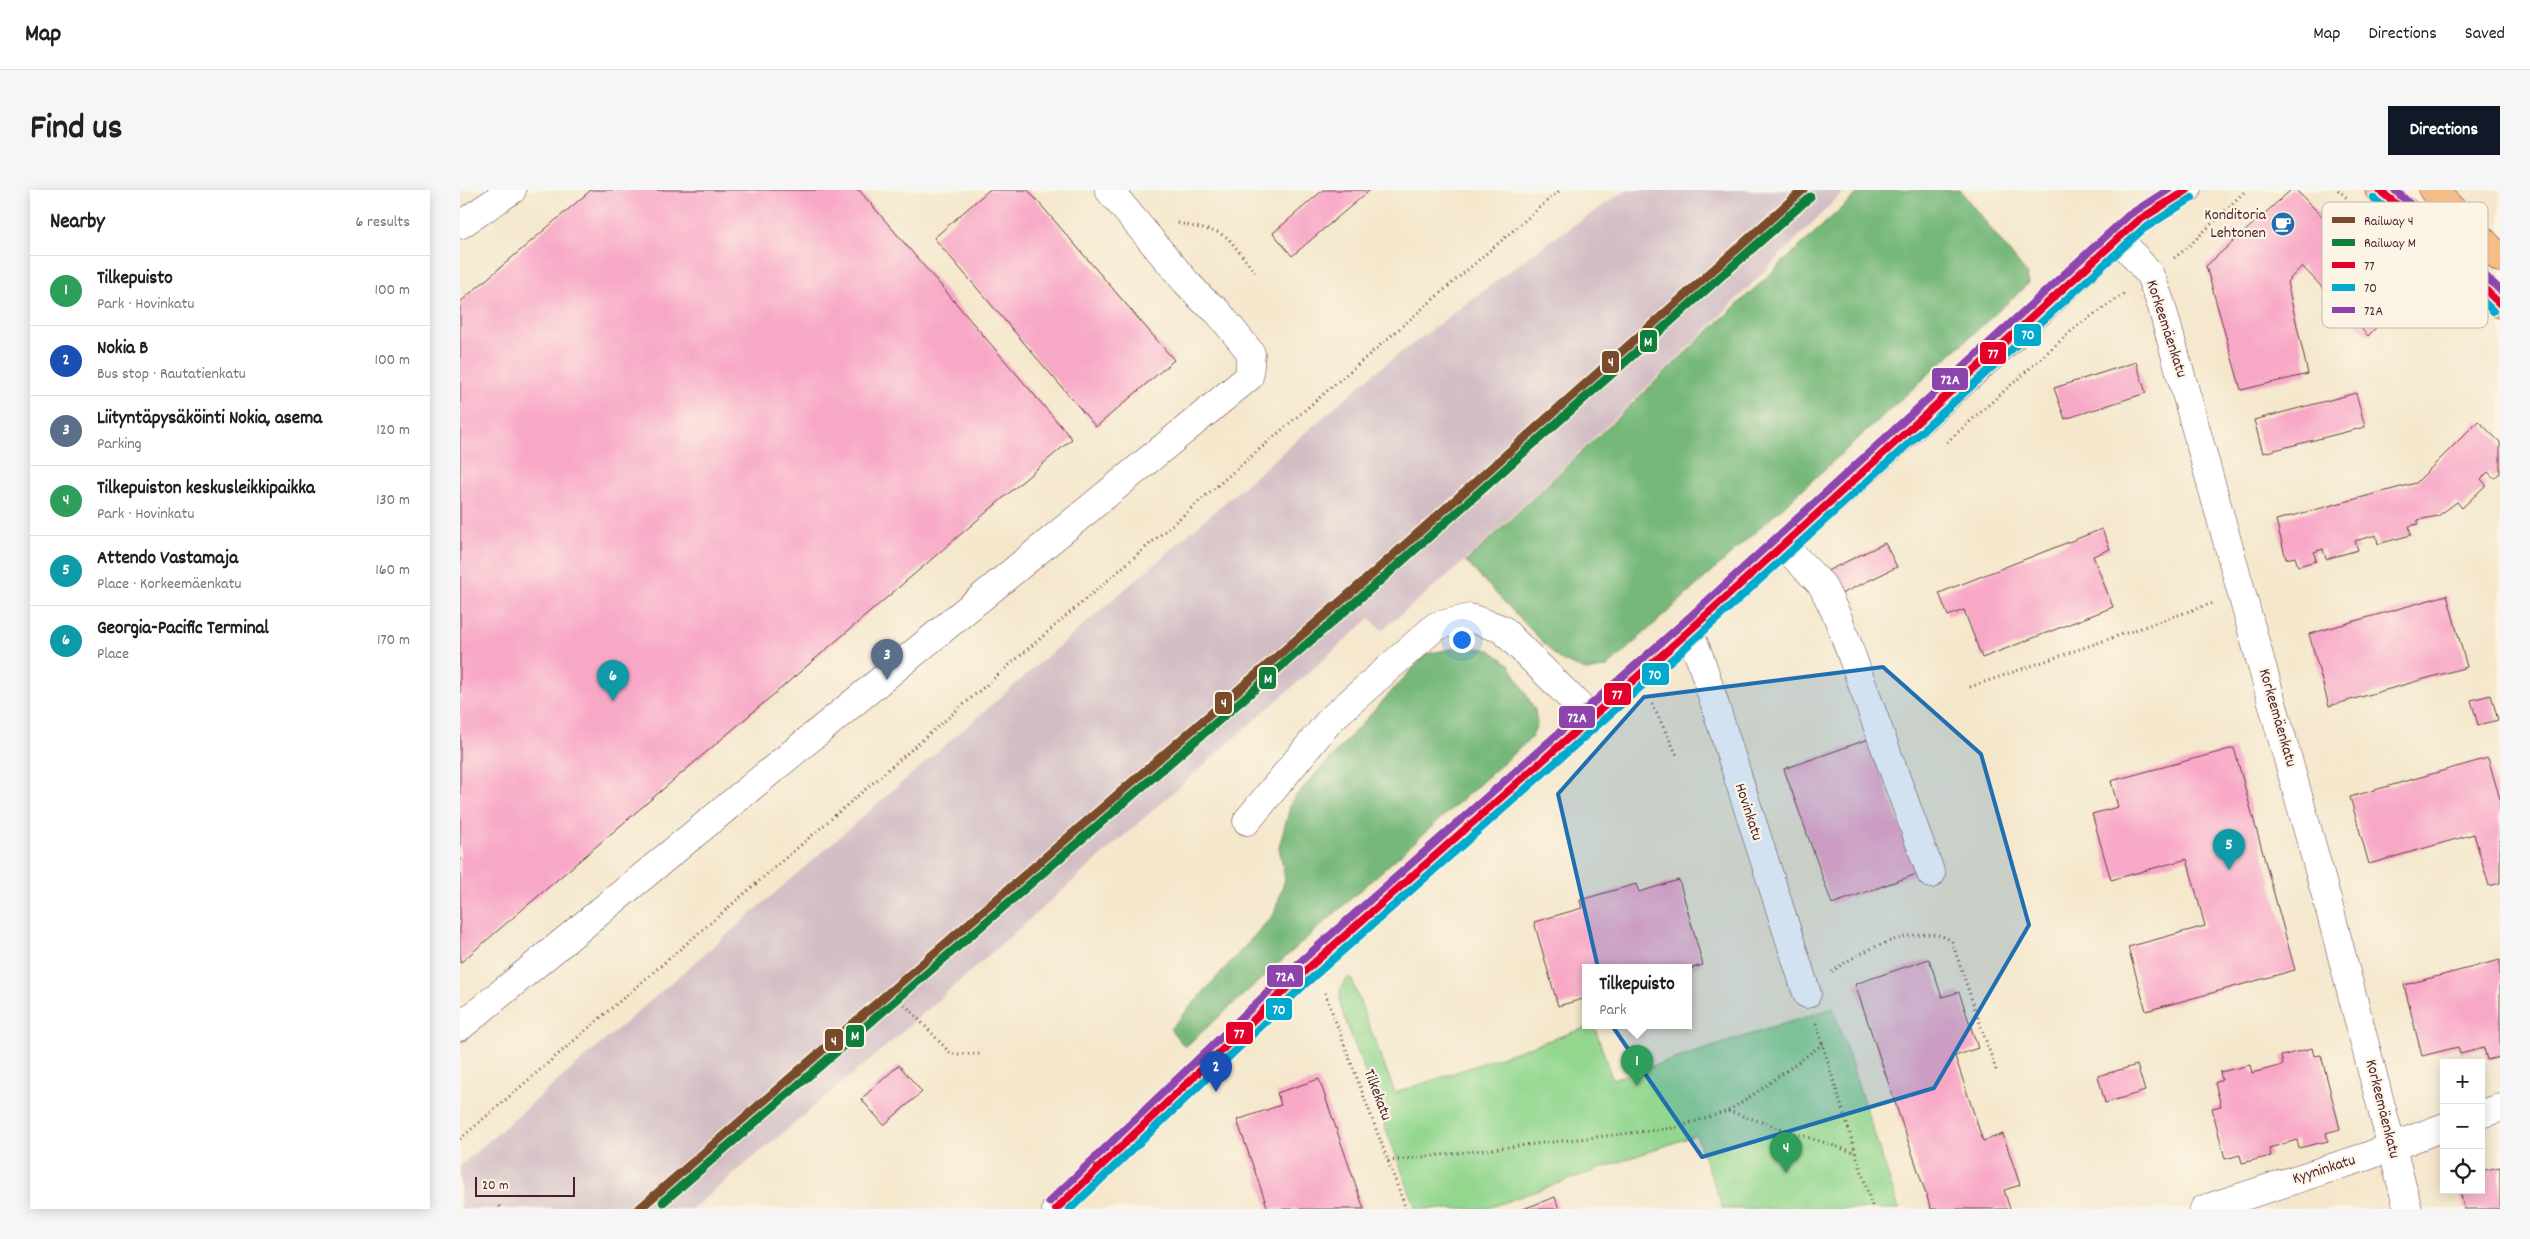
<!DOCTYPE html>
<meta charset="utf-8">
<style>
:root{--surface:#fff;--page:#f6f6f6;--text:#202124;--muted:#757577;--line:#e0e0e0;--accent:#111827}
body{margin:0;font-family:Dekko,sans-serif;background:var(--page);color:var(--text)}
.controls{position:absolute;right:15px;bottom:15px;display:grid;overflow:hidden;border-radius:0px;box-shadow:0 2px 12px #0003}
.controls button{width:45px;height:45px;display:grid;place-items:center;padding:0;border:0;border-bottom:1px solid var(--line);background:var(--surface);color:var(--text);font:25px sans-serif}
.scale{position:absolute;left:15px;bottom:12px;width:100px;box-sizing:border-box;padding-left:5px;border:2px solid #4a1f2b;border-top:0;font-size:14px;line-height:18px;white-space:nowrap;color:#4a1f2b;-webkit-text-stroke:4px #fcf5e5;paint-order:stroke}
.you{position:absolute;left:1001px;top:449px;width:18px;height:18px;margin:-12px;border:4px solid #fff;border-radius:50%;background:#1a73e8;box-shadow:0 0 0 8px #1a73e833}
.badge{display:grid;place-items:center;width:32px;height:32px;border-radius:50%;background:var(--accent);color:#fff;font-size:16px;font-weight:700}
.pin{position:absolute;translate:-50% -41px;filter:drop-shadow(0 1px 2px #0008)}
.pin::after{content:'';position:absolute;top:26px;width:18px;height:15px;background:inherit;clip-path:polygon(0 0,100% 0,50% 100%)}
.popup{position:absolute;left:1122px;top:774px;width:110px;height:65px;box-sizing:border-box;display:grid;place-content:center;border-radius:0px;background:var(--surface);filter:drop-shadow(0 1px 4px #0005);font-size:16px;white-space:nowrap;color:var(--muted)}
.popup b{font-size:19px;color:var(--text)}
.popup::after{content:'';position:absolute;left:50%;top:100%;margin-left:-10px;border:10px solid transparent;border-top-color:var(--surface)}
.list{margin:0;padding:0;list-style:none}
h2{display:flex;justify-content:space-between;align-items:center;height:65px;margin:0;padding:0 20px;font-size:21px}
h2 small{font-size:16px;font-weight:400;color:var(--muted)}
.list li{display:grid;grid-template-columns:32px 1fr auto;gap:15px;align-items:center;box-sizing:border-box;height:70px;padding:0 20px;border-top:1px solid var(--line)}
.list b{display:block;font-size:19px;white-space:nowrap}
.list p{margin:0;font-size:16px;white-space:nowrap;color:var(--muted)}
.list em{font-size:16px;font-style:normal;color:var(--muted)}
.icon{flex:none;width:28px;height:28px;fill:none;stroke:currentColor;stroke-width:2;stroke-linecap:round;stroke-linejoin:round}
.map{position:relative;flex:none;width:2040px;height:1019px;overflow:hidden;border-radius:0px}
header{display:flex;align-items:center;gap:30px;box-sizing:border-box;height:70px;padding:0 25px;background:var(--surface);border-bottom:1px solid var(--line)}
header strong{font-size:24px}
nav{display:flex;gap:28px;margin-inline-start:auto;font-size:18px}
.intro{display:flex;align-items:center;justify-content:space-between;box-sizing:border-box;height:120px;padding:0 30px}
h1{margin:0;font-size:35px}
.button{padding:12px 22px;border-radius:0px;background:var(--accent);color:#fff;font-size:18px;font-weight:700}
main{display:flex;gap:30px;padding:0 30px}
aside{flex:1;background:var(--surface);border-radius:0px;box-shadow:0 2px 12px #0003}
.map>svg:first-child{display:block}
.industrial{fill:#d2bdc5}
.green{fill:#93d78f;stroke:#6e7b5d}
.forest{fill:#76b87a;stroke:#606c52}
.building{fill:#f8a8c7}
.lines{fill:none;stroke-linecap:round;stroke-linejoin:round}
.minor-casing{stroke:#643d43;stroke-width:29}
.major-casing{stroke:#643d43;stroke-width:29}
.path{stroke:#643d43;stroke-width:3;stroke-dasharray:1 4;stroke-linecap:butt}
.minor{stroke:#fff;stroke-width:28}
.major{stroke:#f6be86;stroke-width:28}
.bus-1-casing{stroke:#fcf5e5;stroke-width:11}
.bus-2-casing{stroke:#fcf5e5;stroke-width:11}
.bus-3-casing{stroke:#fcf5e5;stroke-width:11}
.bus-1{stroke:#e4002b;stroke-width:8}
.bus-2{stroke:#00a9ce;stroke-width:8}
.bus-3{stroke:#8e44ad;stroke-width:8}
.rail-1-casing{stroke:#fcf5e5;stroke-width:12}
.rail-2-casing{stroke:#fcf5e5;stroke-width:12}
.rail-1{stroke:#7a4b2a;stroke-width:9}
.rail-2{stroke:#0e7f3c;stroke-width:9}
.marked{fill:#1f6fb2;fill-opacity:0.2;stroke:#1f6fb2;stroke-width:4;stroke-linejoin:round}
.labels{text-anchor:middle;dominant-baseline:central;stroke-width:4.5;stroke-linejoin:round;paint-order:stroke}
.poi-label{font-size:16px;fill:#4a1f2b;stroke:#fcf5e5;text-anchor:end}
.street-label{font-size:16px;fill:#4a1f2b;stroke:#fcf5e5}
.key{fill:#fcf5e5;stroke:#c7b5ad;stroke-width:1}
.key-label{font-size:14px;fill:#4a1f2b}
.line-badge{stroke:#fcf5e5;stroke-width:2}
.badge-label{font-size:14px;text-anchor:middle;font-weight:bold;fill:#fff}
</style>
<header>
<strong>Map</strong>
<nav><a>Map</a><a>Directions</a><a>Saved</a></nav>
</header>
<div class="intro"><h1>Find us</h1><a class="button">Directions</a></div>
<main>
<aside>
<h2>Nearby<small>6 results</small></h2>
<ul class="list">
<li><span class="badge" style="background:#2e9e5b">1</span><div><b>Tilkepuisto</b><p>Park · Hovinkatu</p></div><em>100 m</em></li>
<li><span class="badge" style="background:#1a4fb4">2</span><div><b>Nokia B</b><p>Bus stop · Rautatienkatu</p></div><em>100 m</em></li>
<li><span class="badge" style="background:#5c6f8a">3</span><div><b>Liityntäpysäköinti Nokia, asema</b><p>Parking</p></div><em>120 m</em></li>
<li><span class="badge" style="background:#2e9e5b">4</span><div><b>Tilkepuiston keskusleikkipaikka</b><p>Park · Hovinkatu</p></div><em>130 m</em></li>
<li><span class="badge" style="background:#0f9aa8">5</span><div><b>Attendo Vastamaja</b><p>Place · Korkeemäenkatu</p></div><em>160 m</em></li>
<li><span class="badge" style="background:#0f9aa8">6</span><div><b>Georgia-Pacific Terminal</b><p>Place</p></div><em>170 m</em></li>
</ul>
</aside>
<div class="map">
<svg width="2040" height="1019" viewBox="0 0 2040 1019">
<rect width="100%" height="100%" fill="#fcf5e5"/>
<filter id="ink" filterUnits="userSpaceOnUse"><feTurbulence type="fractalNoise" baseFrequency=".02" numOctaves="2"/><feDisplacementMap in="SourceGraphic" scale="10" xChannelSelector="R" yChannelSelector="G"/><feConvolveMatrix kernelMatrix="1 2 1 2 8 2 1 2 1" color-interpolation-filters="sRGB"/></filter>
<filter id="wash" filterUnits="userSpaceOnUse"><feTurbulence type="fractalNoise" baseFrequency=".0096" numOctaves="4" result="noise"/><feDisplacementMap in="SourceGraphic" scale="20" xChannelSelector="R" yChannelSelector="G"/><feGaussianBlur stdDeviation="1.12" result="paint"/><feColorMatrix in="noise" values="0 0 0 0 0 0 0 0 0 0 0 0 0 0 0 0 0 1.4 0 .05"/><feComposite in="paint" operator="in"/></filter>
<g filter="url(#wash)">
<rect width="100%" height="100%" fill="#f4e7cc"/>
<polygon class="industrial" points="1167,0 1385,0 1238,148 1005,371 922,440 910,428 432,851 232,1019 0,1019 0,976 913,184 1081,57"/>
<path class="green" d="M 890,786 L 935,903 L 1134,835 L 1152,889 L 1373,818 L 1439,1019 L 1263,1019 L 1236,945 L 1025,1019 L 956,1019 L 882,821 C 878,807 879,796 890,786 Z"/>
<g class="forest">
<polygon points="1401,0 1500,0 1566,83 1569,93 1147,477 1128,481 1100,470 1006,372 1240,149"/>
<polygon points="1005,456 1030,460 1049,474 1075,520 1077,534 1071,548 725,857 710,839 814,724 825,689 819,657 832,610 966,464"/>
</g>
<g id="blocks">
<g class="building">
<polygon points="131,0 399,0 612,249 0,773 0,112"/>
<polygon points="529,0 568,0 714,170 636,237 474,48"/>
<polygon points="863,0 910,0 832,66 813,43"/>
<polygon points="1831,0 1836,0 1944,108 1908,146 1842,76 1827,92 1848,184 1781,200 1746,76"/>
<polygon points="1676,172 1686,203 1605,229 1594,198"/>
<polygon points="1896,203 1905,237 1803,263 1794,230"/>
<polygon points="2018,231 2040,252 2040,283 2034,288 2028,282 2021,289 2026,295 2002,318 1997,312 1978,326 1958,330 1958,334 1949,336 1951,345 1918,354 1916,345 1895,351 1898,360 1866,369 1863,359 1854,362 1856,371 1838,376 1835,367 1826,369 1816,330 1956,293"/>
<polygon points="1642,339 1650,359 1633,366 1653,417 1522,468 1504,420 1488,426 1479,403"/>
<polygon points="1425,353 1437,377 1379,405 1367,381"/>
<polygon points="1987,405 2007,477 1869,516 1849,444"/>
<polygon points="2031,505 2038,530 2018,535 2011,510"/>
<polygon points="1409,549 1457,684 1372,714 1324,579"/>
<polygon points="1774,558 1835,780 1686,821 1668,757 1745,736 1727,669 1651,690 1632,624 1658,617 1651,591"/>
<polygon points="2028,568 2040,609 2040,693 2029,696 2014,644 1909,674 1890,607"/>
<polygon points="1219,690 1243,775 1228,779 1126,777 1126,808 1098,816 1074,732 1122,718 1120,710 1176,694 1179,702"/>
<polygon points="1469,769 1482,807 1499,802 1518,858 1495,866 1523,951 1543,944 1560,995 1544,1000 1550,1019 1471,1019 1395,794"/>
<polygon points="2040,770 2040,867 2027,870 2024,858 2000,864 1998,857 1962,866 1944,795"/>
<polygon points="1852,858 1854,866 1861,865 1880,939 1866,943 1868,951 1839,958 1837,950 1809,958 1811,966 1782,973 1780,965 1765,969 1752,918 1761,916 1755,893 1762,890 1760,882 1790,875 1792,883 1823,875 1821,866"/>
<polygon points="439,875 462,902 424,935 401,909"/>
<polygon points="1677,875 1685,901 1645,913 1638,886"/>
<polygon points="859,889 904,1019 808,1019 777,930 821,915 817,903"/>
<polygon points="2040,977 2040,1019 2004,1019 2000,1000 2021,1000 2021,981"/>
<polygon points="1095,1007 1099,1019 1063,1019"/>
</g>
</g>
</g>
<g filter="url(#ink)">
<use href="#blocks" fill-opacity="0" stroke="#643d43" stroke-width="1"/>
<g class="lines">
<defs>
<g id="minor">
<polyline points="0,35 52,0"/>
<polyline points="1660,49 1690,85 1701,114 1868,713 1948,1019"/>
<polyline points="1323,355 1362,395 1378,428 1471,684"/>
<polyline points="1229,441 1241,471 1347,804"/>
<polyline points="787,631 871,529 976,436 1010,428 1042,439 1131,528"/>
<polyline points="0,837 789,187 791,163 757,121 743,110 726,92 649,0"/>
<polyline points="2021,924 2040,918"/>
<polyline points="596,1019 837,788 1229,441 1555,145 1676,32 1727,0"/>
<polyline points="1744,1019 1905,967 1984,937"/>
</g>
<g id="major">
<polyline points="1919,0 1946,22 2040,114"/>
<polyline points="1973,0 2040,68"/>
</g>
</defs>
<use href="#minor" class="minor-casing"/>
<use href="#major" class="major-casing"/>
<g class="path">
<polyline points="1878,0 1887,8 1889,7"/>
<polyline points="718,33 757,42 768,48 795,82"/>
<polyline points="1714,68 1727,58 1786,0"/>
<polyline points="1487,252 1617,136 1664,104"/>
<polyline points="1510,497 1753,413"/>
<polyline points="1192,514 1217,565"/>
<path d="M 1372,782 C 1394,763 1467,728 1492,752 L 1536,880"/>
<polyline points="865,803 946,1019"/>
<polyline points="438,807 491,864 520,864"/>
<polyline points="1356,833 1413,1019"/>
<polyline points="1268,921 1396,963"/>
<polyline points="0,949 1100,0"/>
<polyline points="928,971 1214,938 1268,921 1293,905 1363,854"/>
<polyline points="39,1016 42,1019"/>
</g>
<use href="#minor" class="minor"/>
<use href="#major" class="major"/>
<defs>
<g id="bus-1">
<polyline points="1919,0 1946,22 2040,114"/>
<polyline points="596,1019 837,788 1229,441 1676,32 1727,0"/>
</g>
<g id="bus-2">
<polyline points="1913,8 1939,29 2033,121"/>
<polyline points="610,1019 844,795 1236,448 1682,40 1732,8"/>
</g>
<g id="bus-3">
<polyline points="1935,0 2040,100"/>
<polyline points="589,1012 830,781 1222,434 1669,25 1708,0"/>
</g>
</defs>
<use href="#bus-1" class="bus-1-casing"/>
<use href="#bus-2" class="bus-2-casing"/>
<use href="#bus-3" class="bus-3-casing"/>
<use href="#bus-1" class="bus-1"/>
<use href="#bus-2" class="bus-2"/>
<use href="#bus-3" class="bus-3"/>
<defs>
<polyline id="rail-1" points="179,1019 910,386 1343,0"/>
<polyline id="rail-2" points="203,1012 923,388 1350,7"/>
</defs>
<use href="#rail-1" class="rail-1-casing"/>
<use href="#rail-2" class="rail-2-casing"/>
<use href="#rail-1" class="rail-1"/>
<use href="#rail-2" class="rail-2"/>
</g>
</g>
<path class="marked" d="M 1423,477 L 1521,564 L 1569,735 L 1474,898 L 1242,967 L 1151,834 L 1098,604 L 1184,507 Z"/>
<defs>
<symbol id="cafe-disc" viewBox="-11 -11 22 22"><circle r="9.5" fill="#1f6fb2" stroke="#fcf5e5"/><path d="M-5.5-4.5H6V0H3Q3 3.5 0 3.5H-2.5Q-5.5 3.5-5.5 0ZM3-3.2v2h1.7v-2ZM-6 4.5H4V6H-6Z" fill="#fff"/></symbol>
</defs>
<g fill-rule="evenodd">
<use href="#cafe-disc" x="1809" y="20" width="28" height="28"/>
</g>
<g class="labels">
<g class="poi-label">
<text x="1806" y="25">Konditoria<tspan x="1806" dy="18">Lehtonen</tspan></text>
</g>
<g class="street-label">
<text transform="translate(1706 139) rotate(72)">Korkeemäenkatu</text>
<text transform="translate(1817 528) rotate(74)">Korkeemäenkatu</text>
<text transform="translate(1288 622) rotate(72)">Hovinkatu</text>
<text transform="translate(917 905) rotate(69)">Tilkekatu</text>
<text transform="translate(1922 919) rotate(76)">Korkeemäenkatu</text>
<text transform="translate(1864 980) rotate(-18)">Kyyninkatu</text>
</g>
</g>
<rect x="1862" y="12" width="166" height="126" rx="8" class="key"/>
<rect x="1872" y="27" width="23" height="6" fill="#7a4b2a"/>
<rect x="1872" y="49" width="23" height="7" fill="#0e7f3c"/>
<rect x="1872" y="72" width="23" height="6" fill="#e4002b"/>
<rect x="1872" y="94" width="23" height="7" fill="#00a9ce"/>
<rect x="1872" y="117" width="23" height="6" fill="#8e44ad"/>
<g class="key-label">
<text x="1904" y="35">Railway 4</text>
<text x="1904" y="57">Railway M</text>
<text x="1904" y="80">77</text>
<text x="1904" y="102">70</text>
<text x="1904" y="125">72A</text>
</g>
<g class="line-badge">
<rect x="1553" y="133" width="29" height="24" rx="5" fill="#00a9ce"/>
<rect x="1179" y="139" width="19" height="24" rx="5" fill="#0e7f3c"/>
<rect x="1519" y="151" width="28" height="24" rx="5" fill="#e4002b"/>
<rect x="1141" y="160" width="19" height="24" rx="5" fill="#7a4b2a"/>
<rect x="1471" y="177" width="38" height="24" rx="5" fill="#8e44ad"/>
<rect x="1181" y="472" width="29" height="24" rx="5" fill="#00a9ce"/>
<rect x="798" y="476" width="19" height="24" rx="5" fill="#0e7f3c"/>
<rect x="1143" y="492" width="29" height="24" rx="5" fill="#e4002b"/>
<rect x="754" y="501" width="19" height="24" rx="5" fill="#7a4b2a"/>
<rect x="1098" y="515" width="38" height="24" rx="5" fill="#8e44ad"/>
<rect x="806" y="774" width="38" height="24" rx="5" fill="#8e44ad"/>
<rect x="805" y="807" width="28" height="24" rx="5" fill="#00a9ce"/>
<rect x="765" y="831" width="29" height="24" rx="5" fill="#e4002b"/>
<rect x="385" y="834" width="20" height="24" rx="5" fill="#0e7f3c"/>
<rect x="364" y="838" width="20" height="24" rx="5" fill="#7a4b2a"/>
</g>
<g class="badge-label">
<text x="1568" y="149">70</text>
<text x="1188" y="156">M</text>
<text x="1533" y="168">77</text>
<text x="1151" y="176">4</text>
<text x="1490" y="194">72A</text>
<text x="1195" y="489">70</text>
<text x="808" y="493">M</text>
<text x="1157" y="509">77</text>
<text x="764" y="517">4</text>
<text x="1117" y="532">72A</text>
<text x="825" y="791">72A</text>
<text x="819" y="824">70</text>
<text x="779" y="848">77</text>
<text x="395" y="850">M</text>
<text x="374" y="855">4</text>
</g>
</svg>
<div class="controls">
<button>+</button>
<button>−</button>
<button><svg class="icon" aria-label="locate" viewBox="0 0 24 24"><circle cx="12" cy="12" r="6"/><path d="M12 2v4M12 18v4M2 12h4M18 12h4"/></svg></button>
</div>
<div class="scale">20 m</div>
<div class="you"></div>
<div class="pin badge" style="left:1177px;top:896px;background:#2e9e5b">1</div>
<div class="popup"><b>Tilkepuisto</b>Park</div>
<div class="pin badge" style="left:756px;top:902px;background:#1a4fb4">2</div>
<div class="pin badge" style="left:427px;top:490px;background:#5c6f8a">3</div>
<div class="pin badge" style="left:1326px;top:983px;background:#2e9e5b">4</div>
<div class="pin badge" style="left:1769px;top:680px;background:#0f9aa8">5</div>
<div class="pin badge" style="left:153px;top:511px;background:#0f9aa8">6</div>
</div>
</main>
